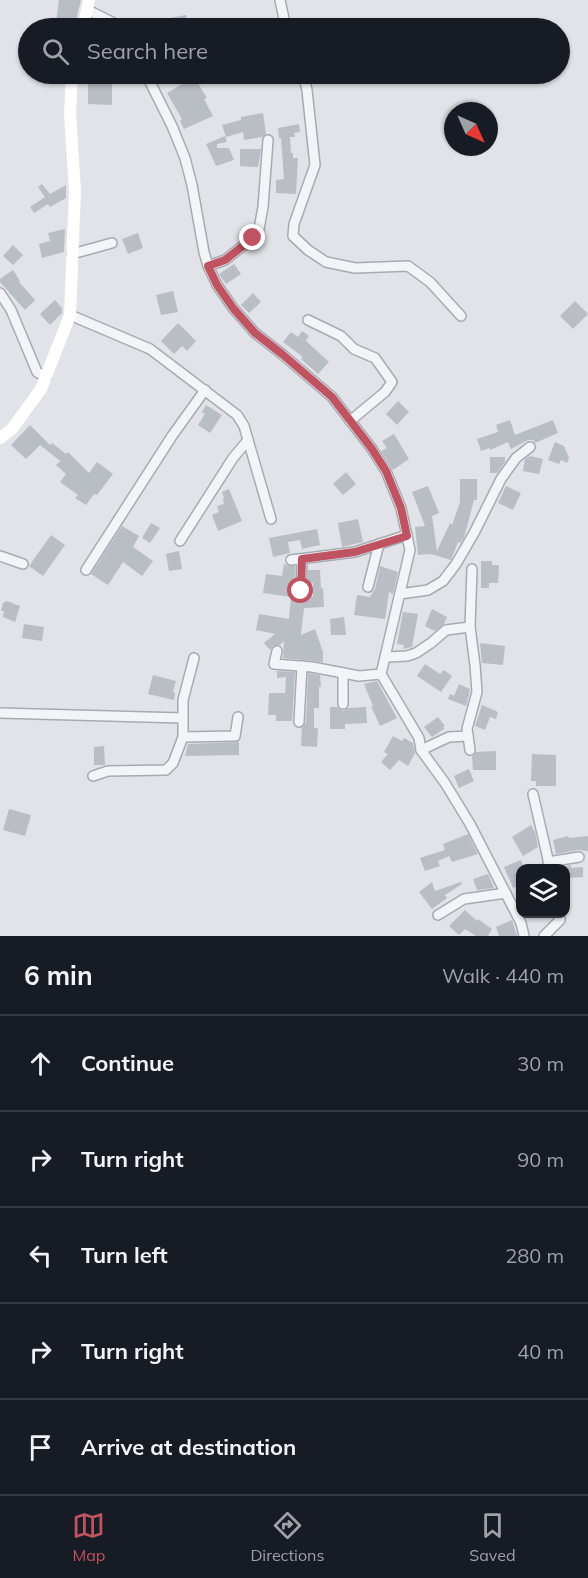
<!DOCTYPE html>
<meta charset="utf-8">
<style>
:root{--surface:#171b24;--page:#20242c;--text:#f1f3f6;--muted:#9ea1a6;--line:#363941;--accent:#bf5362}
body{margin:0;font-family:Mulish,sans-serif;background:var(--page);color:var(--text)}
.controls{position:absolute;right:18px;bottom:18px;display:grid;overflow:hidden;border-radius:12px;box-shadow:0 2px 4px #0004}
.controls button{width:54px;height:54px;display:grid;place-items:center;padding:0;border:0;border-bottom:2px solid var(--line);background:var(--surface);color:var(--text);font:30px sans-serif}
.compass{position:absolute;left:444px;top:102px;width:54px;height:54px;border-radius:50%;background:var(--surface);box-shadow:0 2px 4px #0004;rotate:135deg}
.stop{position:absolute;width:18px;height:18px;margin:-14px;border:4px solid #bf5362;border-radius:50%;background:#fff}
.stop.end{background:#bf5362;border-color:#fff;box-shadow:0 2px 6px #0008}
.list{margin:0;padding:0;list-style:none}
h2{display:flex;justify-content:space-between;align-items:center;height:78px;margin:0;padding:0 24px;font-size:26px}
h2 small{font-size:20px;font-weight:400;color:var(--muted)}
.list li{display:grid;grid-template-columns:39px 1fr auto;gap:18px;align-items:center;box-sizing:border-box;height:96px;padding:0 24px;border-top:2px solid var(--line)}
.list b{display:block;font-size:22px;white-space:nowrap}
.list em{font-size:20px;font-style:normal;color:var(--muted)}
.icon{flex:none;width:33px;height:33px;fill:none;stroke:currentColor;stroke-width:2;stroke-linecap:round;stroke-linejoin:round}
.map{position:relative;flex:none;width:588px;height:936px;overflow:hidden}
.search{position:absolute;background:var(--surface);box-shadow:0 2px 4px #0004;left:18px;right:18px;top:18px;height:66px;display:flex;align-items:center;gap:15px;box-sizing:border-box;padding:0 21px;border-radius:33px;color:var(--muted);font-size:22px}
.sheet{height:558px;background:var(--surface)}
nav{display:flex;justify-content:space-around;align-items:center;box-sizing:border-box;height:84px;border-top:2px solid var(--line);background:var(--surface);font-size:16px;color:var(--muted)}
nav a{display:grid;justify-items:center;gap:3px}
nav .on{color:var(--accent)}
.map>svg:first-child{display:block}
.building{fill:#b9bdc4}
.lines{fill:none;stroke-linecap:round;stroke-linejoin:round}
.street-casing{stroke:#a7aab2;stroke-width:12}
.street{stroke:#f3f4f7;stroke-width:9}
.secondary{stroke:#fff;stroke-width:12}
.route{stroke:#bf5362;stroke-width:8}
</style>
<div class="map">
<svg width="588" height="936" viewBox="0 0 588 936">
<rect width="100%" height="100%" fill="#e1e3e8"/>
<g class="building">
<polygon points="59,0 81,0 75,24 56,22"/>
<polygon points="186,15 189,28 150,28 149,22"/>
<polygon points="88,74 134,74 134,81 112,81 112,105 88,104"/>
<polygon points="194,77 207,98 204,99 213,116 184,129 180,121 182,119 167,93"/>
<polygon points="263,113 266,134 262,137 244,140 243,132 226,137 222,125 241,120 241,117"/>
<polygon points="299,124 300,132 294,133 295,137 290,137 291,153 293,153 293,158 298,158 296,194 276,193 276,180 284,179 281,138 279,138 278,128"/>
<polygon points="225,136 227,142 217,144 217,148 229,148 234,160 216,166 206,144"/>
<polygon points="240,149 261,149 258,167 240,166"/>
<polygon points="42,184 50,194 66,185 66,198 50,207 48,204 34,213 30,207 45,197 38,187"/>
<polygon points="65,229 64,252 42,258 39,244 50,241 48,233"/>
<polygon points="138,233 143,248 128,254 122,239"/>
<polygon points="13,245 23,255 13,265 3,256"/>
<polygon points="234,264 241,274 226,284 219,274"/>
<polygon points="13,270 20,281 19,282 35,300 25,310 0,282 0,279"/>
<polygon points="173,291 178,312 161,315 156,295"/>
<polygon points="253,293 261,302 249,313 241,305"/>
<polygon points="55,300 62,308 62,313 50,325 40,314"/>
<polygon points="575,301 588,314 573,329 560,316"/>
<polygon points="178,323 196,341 187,351 182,346 174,354 161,341"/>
<polygon points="302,331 309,336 306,341 329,362 318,374 301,359 303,357 283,342 291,332 298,337"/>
<polygon points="398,401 409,412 397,425 386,414"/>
<polygon points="206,405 222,415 210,433 198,425 205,414 202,412"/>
<polygon points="510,420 515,435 553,420 558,433 535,443 533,440 528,440 511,449 508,442 490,450 490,448 481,451 477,439 498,432 496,425"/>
<polygon points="30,425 50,445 52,443 66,454 68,452 89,473 97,462 113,474 97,495 94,494 86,505 75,498 78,495 60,482 66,474 56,465 61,461 59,460 40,445 26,459 11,445"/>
<polygon points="394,434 409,459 393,470 381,451 387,448 382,441"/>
<polygon points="555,442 564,446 569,458 567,463 561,460 559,464 548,460"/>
<polygon points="530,456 543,459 539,474 523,471 525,459"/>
<polygon points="490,457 505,457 505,462 497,473 490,473"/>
<polygon points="346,472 356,484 343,495 333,484"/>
<polygon points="460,479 477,479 477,500 474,500 464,538 460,543 458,542 451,560 431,554 418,555 415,527 425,526 412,492 428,486 439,513 432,516 437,551 450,523 452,525 460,502"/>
<polygon points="506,486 521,493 513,510 498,503"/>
<polygon points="229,489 242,521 218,531 212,515 219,512 217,506 224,504 223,499 224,498 222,492"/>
<polygon points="358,519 363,542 342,547 338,523"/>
<polygon points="151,523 160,528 150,543 142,538"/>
<polygon points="122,526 139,536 133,547 153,561 142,576 123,562 108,585 91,574"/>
<polygon points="317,529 320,545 302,549 300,540 288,542 290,553 273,557 269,538"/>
<polygon points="51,535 65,545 43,576 29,566"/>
<polygon points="179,551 182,569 169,571 166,554"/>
<polygon points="481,561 492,561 492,565 499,565 498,583 489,583 489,588 481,588"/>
<polygon points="284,564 289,566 295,566 294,595 300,598 305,596 313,597 313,583 308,582 308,570 320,570 321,589 323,588 324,607 304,608 301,635 315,629 323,652 323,662 283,658 284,641 280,645 273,646 270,650 264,643 275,634 256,630 259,614 289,619 291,597 263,593 266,574 282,576"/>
<polygon points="380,566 398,572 393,594 389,592 385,619 354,615 357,595 370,597 375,589"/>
<polygon points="7,601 20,606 15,622 3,617 4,611 1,611 3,603"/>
<polygon points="432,609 447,617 444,624 435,631 425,626"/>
<polygon points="403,612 418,614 412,647 403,649 404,645 397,644"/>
<polygon points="344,617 346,635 331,635 330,619"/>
<polygon points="24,624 44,627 42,641 22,638"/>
<polygon points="480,643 505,646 503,665 482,663"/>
<polygon points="425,664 440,674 444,670 452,676 441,692 417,676"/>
<polygon points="277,671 295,672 292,721 276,721 276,715 268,715 269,693 285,693 286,677 277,678"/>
<polygon points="308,673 320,675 321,687 319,687 319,708 314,708 314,728 318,728 317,747 301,746 302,728 306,722"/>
<polygon points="153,675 176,681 173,692 175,693 174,700 148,694"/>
<polygon points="377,681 397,718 380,726 371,706 373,706 364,684"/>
<polygon points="459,684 470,689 468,699 465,699 468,700 466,706 448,699 450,694 454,696"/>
<polygon points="482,705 498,712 496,719 490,717 485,730 475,726"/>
<polygon points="330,707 337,707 339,709 344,711 348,708 366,707 367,723 345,724 345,729 330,729"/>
<polygon points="438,717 445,726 443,727 444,729 432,737 424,727"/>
<polygon points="393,736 402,741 404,738 413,743 415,753 408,766 399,760 390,770 381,762 388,754 384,752"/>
<polygon points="239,742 239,755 185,756 188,744"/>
<polygon points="104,746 105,765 94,765 94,747"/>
<polygon points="496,751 496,770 473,770 472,756 476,752"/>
<polygon points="532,754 556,755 556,786 536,786 536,781 531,781"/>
<polygon points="469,769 474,781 459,788 454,776"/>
<polygon points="9,809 31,815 25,836 3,830"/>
<polygon points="531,825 535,832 538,847 523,856 512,837"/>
<polygon points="468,834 478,854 452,862 449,856 438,861 440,866 425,871 420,858 445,850 443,844"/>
<polygon points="568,836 569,838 588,836 588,851 578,850 556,854 553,840"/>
<polygon points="521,860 524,868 520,868 520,885 513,888 504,867"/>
<polygon points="571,865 571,868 583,867 583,877 566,878 566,868 560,868 560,867"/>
<polygon points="488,874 494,888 477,890 473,879"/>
<polygon points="432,882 435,891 461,882 462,884 445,895 447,898 432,909 419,892"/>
<polygon points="465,910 477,921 478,919 492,929 488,936 476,936 465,929 459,935 449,926"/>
<polygon points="512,920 517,936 499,936 496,927"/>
</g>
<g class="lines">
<defs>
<g id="street">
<polyline points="280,0 286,28"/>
<polyline points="88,10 112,22 119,28"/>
<polyline points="146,74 172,126 185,158 192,185 204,252 208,266 217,285 233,308 255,333 282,354 332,397 372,449 386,471 401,508 410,550 381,674 419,738 421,750 445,783 470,824 521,923 524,936"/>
<polyline points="303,74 307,90 315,165 294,224 293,236 308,250 326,262 355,268 408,266 430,282 461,316"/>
<polyline points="72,254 112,243"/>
<polyline points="208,266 225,260 253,238 259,229 263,207 268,140"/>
<polyline points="0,293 11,310 37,372 46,377"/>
<polyline points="70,315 150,349 237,415 244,426 271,519"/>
<polyline points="308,320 341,336 354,349 375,358 392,382 385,392 350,421"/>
<polyline points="180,541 233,458 248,440"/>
<polyline points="0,556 23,564"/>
<polyline points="291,560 355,552 407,535"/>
<polyline points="86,570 172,436 205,390"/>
<polyline points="368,587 379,544"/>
<polyline points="301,591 302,559"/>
<polyline points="400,594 428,590 443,581 456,564 474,533 501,479 516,458 530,447"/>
<polyline points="277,651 274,664 312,667 359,676 381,674"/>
<polyline points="386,657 407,656 416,653 431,643 446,630 470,627"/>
<polyline points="343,704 343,673"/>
<polyline points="0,713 182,718"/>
<polyline points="299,722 302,666"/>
<polyline points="183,737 235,736 238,717"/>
<polyline points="421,750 449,737 468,736"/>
<polyline points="470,750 467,729 477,692 475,665 470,627 472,569"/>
<polyline points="93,776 108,771 166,770 173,763 183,737 183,700 194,658"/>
<polyline points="533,794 550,868"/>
<polyline points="548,862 579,857"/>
<polyline points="438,915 464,899 506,893"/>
<polyline points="544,936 560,920 559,914"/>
</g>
</defs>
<use href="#street" class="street-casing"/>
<use href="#street" class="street"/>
<g class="secondary">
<polyline points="83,28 89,0"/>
<polyline points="0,438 12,429 41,389 70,315 75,191 70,114 72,74"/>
</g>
</g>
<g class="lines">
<polyline class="route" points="253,238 225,260 208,266 217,285 233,308 255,333 282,354 332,397 372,449 386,471 401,508 407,536 355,552 302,559 301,591"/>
</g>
</svg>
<div class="controls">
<button><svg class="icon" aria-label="layers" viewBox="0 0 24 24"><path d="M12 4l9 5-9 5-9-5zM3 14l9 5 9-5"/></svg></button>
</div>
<svg class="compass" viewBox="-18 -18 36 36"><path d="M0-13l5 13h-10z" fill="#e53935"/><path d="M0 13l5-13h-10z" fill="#9ea1a6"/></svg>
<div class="stop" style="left:301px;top:591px"></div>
<div class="stop end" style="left:253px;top:238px"></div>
<div class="search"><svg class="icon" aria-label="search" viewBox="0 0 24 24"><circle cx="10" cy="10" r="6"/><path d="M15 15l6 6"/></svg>Search here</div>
</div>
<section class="sheet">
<h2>6 min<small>Walk · 440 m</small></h2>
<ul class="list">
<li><svg class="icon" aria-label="ahead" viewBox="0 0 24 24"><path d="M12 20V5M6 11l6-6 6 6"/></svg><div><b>Continue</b></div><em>30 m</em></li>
<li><svg class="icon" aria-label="right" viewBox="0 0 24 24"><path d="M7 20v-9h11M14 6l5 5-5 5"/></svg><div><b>Turn right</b></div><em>90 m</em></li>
<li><svg class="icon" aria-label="left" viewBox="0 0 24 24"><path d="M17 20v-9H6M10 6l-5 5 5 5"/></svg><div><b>Turn left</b></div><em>280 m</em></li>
<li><svg class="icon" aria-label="right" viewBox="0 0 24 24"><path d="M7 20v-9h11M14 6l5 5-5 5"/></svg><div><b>Turn right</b></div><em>40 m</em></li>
<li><svg class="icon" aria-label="arrive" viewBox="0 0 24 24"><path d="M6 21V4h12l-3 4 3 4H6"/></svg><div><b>Arrive at destination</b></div></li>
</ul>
</section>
<nav>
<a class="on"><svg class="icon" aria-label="map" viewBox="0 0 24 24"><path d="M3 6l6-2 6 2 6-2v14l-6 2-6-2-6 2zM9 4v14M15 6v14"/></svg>Map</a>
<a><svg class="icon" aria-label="directions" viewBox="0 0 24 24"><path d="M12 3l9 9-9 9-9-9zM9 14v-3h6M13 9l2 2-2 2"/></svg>Directions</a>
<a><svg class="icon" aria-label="saved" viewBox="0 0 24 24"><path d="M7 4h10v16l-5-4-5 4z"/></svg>Saved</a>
</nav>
